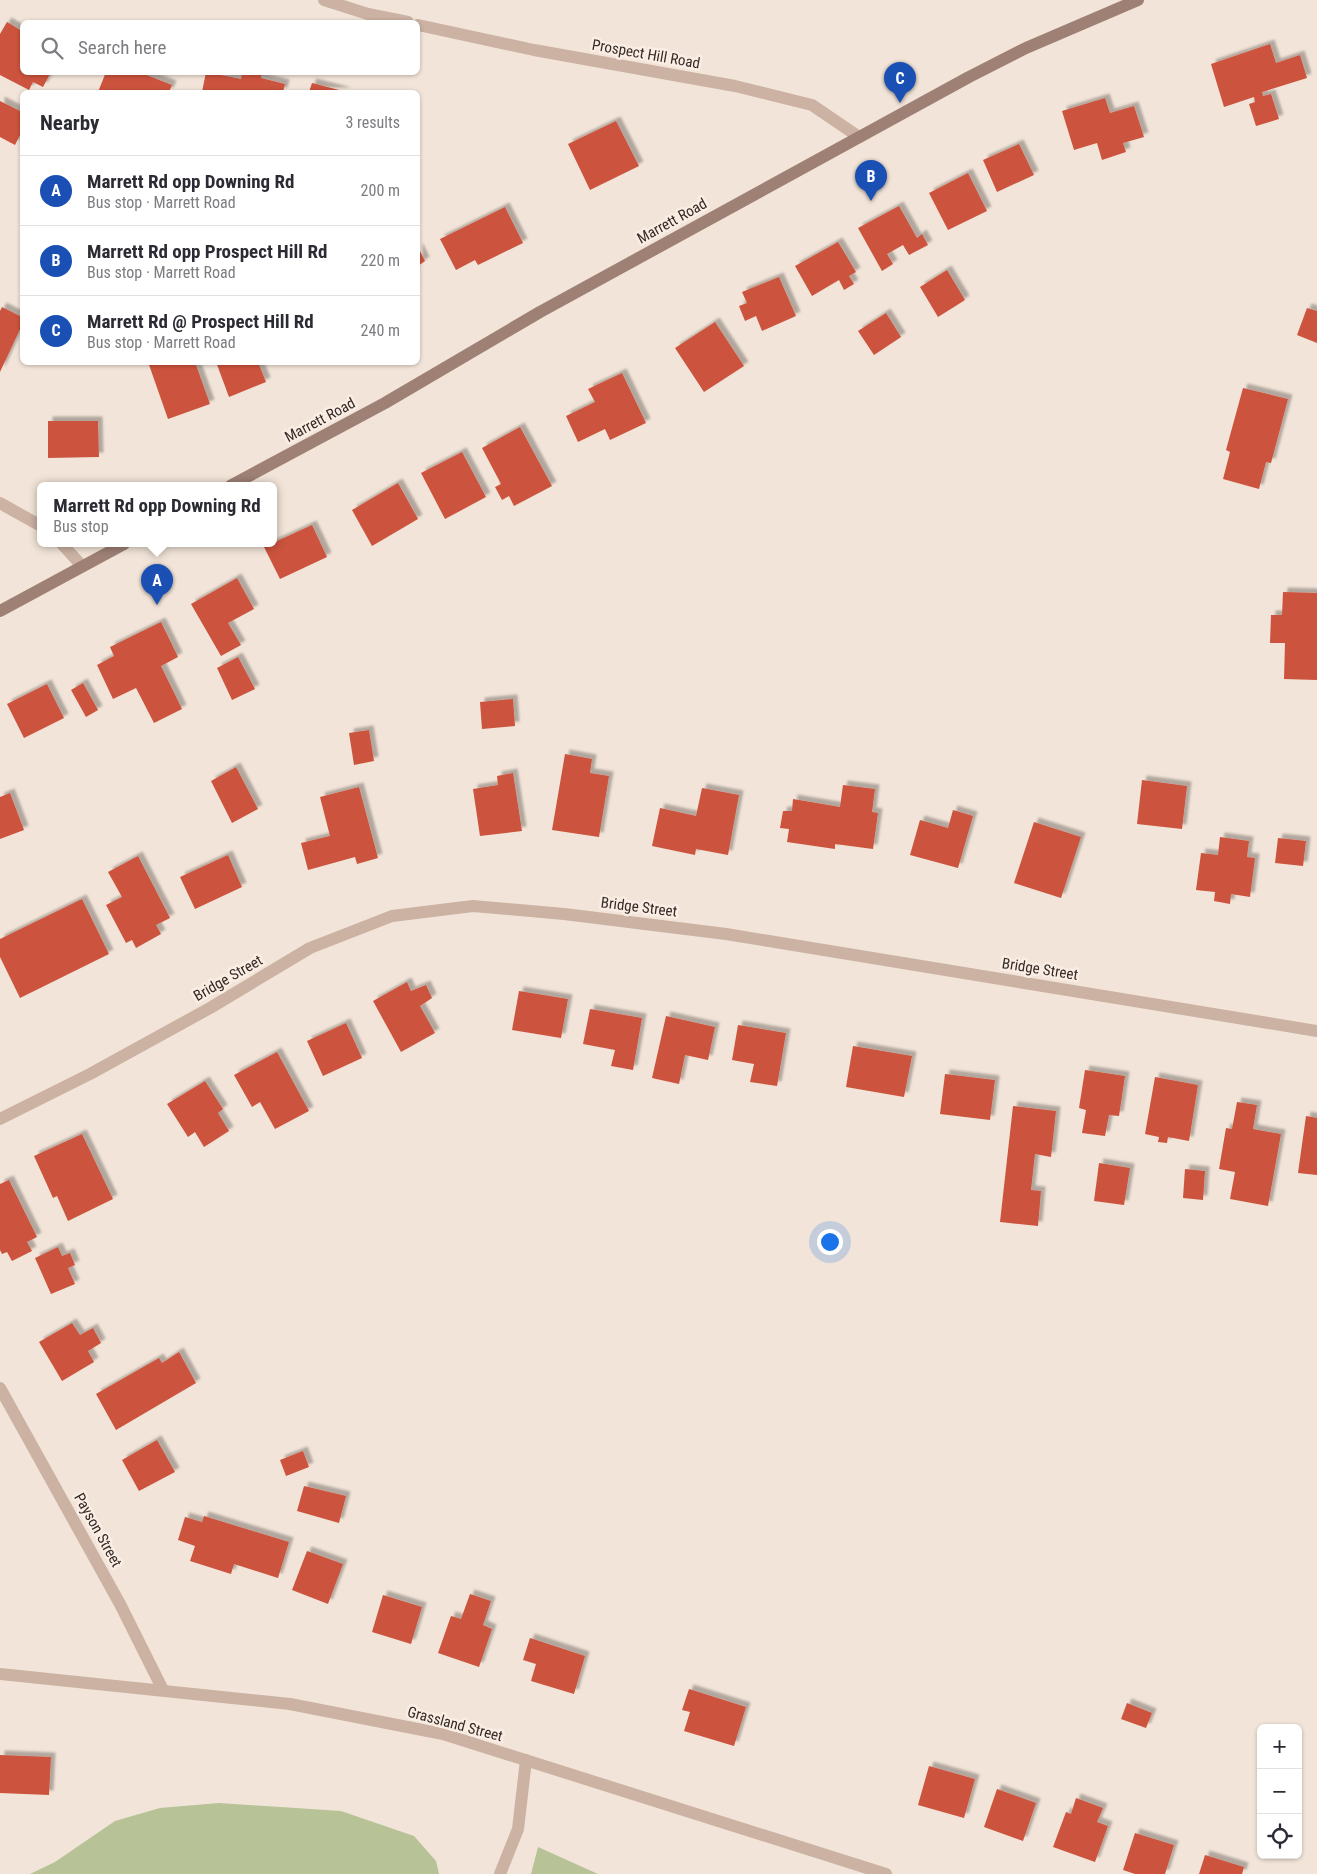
<!DOCTYPE html>
<meta charset="utf-8">
<style>
:root{--surface:#fff;--page:#f7f7f7;--text:#2b2b33;--muted:#7c7c81;--line:#e1e1e2;--accent:#195958}
body{margin:0;font-family:"Roboto Condensed",sans-serif;background:var(--page);color:var(--text)}
.controls{position:absolute;right:15px;bottom:15px;display:grid;overflow:hidden;border-radius:8px;box-shadow:0 1px 4px #0004}
.controls button{width:45px;height:45px;display:grid;place-items:center;padding:0;border:0;border-bottom:1px solid var(--line);background:var(--surface);color:var(--text);font:25px sans-serif}
.you{position:absolute;left:829px;top:1241px;width:18px;height:18px;margin:-12px;border:4px solid #fff;border-radius:50%;background:#1a73e8;box-shadow:0 0 0 8px #1a73e833}
.badge{display:grid;place-items:center;width:32px;height:32px;border-radius:50%;background:var(--accent);color:#fff;font-size:16px;font-weight:700}
.pin{position:absolute;translate:-50% -41px;filter:drop-shadow(0 1px 2px #0008)}
.pin::after{content:'';position:absolute;top:26px;width:18px;height:15px;background:inherit;clip-path:polygon(0 0,100% 0,50% 100%)}
.popup{position:absolute;left:37px;top:482px;width:240px;height:65px;box-sizing:border-box;display:grid;place-content:center;border-radius:8px;background:var(--surface);filter:drop-shadow(0 1px 4px #0005);font-size:16px;white-space:nowrap;color:var(--muted)}
.popup b{font-size:19px;color:var(--text)}
.popup::after{content:'';position:absolute;left:50%;top:100%;margin-left:-10px;border:10px solid transparent;border-top-color:var(--surface)}
.list{margin:0;padding:0;list-style:none}
h2{display:flex;justify-content:space-between;align-items:center;height:65px;margin:0;padding:0 20px;font-size:21px}
h2 small{font-size:16px;font-weight:400;color:var(--muted)}
.list li{display:grid;grid-template-columns:32px 1fr auto;gap:15px;align-items:center;box-sizing:border-box;height:70px;padding:0 20px;border-top:1px solid var(--line)}
.list b{display:block;font-size:19px;white-space:nowrap}
.list p{margin:0;font-size:16px;white-space:nowrap;color:var(--muted)}
.list em{font-size:16px;font-style:normal;color:var(--muted)}
.icon{flex:none;width:28px;height:28px;fill:none;stroke:currentColor;stroke-width:2;stroke-linecap:round;stroke-linejoin:round}
.map{position:relative;flex:none;width:1317px;height:1874px;overflow:hidden}
.search{position:absolute;background:var(--surface);box-shadow:0 1px 4px #0004;left:20px;top:20px;width:400px;height:55px;display:flex;align-items:center;gap:12px;box-sizing:border-box;padding:0 18px;border-radius:8px;color:var(--muted);font-size:19px}
.panel{position:absolute;background:var(--surface);box-shadow:0 1px 4px #0004;left:20px;top:90px;width:400px;height:275px;border-radius:8px}
.map>svg:first-child{display:block}
.green{fill:#b7c297}
.building{fill:#cc533c;filter:url(#shadow)}
.lines{fill:none;stroke-linecap:round;stroke-linejoin:round}
.street{stroke:#cbb2a3;stroke-width:12}
.secondary{stroke:#9e8075;stroke-width:12}
.labels{text-anchor:middle;dominant-baseline:central;stroke-width:5;stroke-linejoin:round;paint-order:stroke}
.street-label{font-size:15px;fill:#352926;stroke:#faeee4}
</style>
<div class="map">
<svg width="1317" height="1874" viewBox="0 0 1317 1874">
<defs>
<filter id="shadow"><feDropShadow dx="4.5" dy="-4.5" stdDeviation="1" flood-color="#0004"/></filter>
</defs>
<rect width="100%" height="100%" fill="#f2e4d8"/>
<g class="green">
<polygon points="219,1803 341,1811 414,1836 436,1861 439,1874 30,1874 55,1862 115,1821 160,1808"/>
<polygon points="538,1847 598,1874 531,1874"/>
</g>
<g class="building">
<polygon points="7,22 22,31 22,72 51,72 43,87 33,82 29,90 0,75 0,34"/>
<polygon points="1270,44 1276,63 1300,55 1307,78 1262,92 1263,96 1271,94 1279,119 1256,126 1249,104 1255,102 1254,97 1224,107 1211,64"/>
<polygon points="106,72 139,72 172,85 169,92 98,92"/>
<polygon points="206,72 241,79 242,72 262,72 261,78 285,84 283,92 202,92"/>
<polygon points="312,83 347,92 309,92"/>
<polygon points="1105,98 1110,113 1134,106 1144,137 1123,143 1126,152 1102,160 1097,143 1074,150 1062,111"/>
<polygon points="0,101 22,112 22,131 15,145 0,137"/>
<polygon points="616,121 639,166 590,190 568,144"/>
<polygon points="1019,144 1034,175 997,192 983,160"/>
<polygon points="968,173 987,211 948,230 929,193"/>
<polygon points="899,206 917,238 922,234 928,245 909,255 903,245 887,254 893,264 882,271 858,228"/>
<polygon points="505,207 523,243 478,265 475,260 456,270 440,239"/>
<polygon points="838,242 856,272 849,276 854,284 844,290 839,280 812,296 795,266"/>
<polygon points="418,247 425,261 418,266"/>
<polygon points="947,270 965,300 938,317 920,287"/>
<polygon points="779,277 796,316 762,331 756,316 745,321 739,306 747,303 742,292"/>
<polygon points="2,307 22,317 22,325 0,372 0,311"/>
<polygon points="1307,308 1317,311 1317,343 1297,335"/>
<polygon points="886,313 901,337 874,355 858,331"/>
<polygon points="715,322 744,366 704,392 675,348"/>
<polygon points="148,362 195,362 210,404 168,419"/>
<polygon points="216,362 258,362 266,382 229,397"/>
<polygon points="622,373 646,423 610,440 605,429 578,442 566,416 595,402 588,389"/>
<polygon points="1243,388 1288,399 1271,463 1266,462 1259,489 1223,479 1230,452 1226,450"/>
<polygon points="48,421 98,421 99,457 48,458"/>
<polygon points="520,427 552,486 514,506 509,496 502,500 495,487 501,484 482,448"/>
<polygon points="462,452 486,497 445,519 421,473"/>
<polygon points="398,483 418,519 372,546 352,510"/>
<polygon points="312,525 327,557 280,579 264,547"/>
<polygon points="237,578 254,609 228,623 241,645 221,656 191,604"/>
<polygon points="1283,592 1317,593 1317,680 1284,679 1285,643 1270,643 1271,615 1282,615"/>
<polygon points="161,622 178,657 161,666 182,709 154,723 136,688 113,699 97,665 114,656 110,647"/>
<polygon points="238,657 255,689 232,700 217,668"/>
<polygon points="83,683 98,710 86,717 71,690"/>
<polygon points="47,684 64,718 24,738 7,704"/>
<polygon points="513,699 515,726 482,729 480,702"/>
<polygon points="369,730 374,761 354,765 349,733"/>
<polygon points="565,754 592,759 590,773 609,776 599,837 552,830"/>
<polygon points="236,767 258,809 232,823 211,781"/>
<polygon points="513,773 522,831 480,836 473,789 498,785 497,776"/>
<polygon points="1142,780 1187,786 1182,829 1137,824"/>
<polygon points="843,785 875,789 872,812 878,813 873,849 835,844 835,849 787,842 789,829 780,828 783,811 792,811 793,799 840,807"/>
<polygon points="359,787 378,858 357,864 355,857 308,870 301,843 330,836 320,797"/>
<polygon points="702,788 739,795 728,855 696,849 695,855 652,846 660,808 696,816"/>
<polygon points="10,793 24,830 0,839 0,797"/>
<polygon points="953,810 973,816 958,868 910,855 920,820 948,828"/>
<polygon points="1034,822 1081,837 1061,898 1014,883"/>
<polygon points="1220,837 1249,841 1247,857 1255,858 1250,897 1231,894 1230,904 1214,901 1215,892 1196,890 1201,853 1218,855"/>
<polygon points="1278,838 1306,841 1303,866 1275,863"/>
<polygon points="228,855 242,887 195,909 180,877"/>
<polygon points="138,856 170,918 156,925 161,934 136,948 132,940 126,943 106,905 122,897 108,872"/>
<polygon points="82,899 109,954 20,998 0,957 0,939"/>
<polygon points="407,982 411,991 426,985 432,998 420,1006 435,1033 401,1052 373,1001"/>
<polygon points="519,991 568,999 561,1038 512,1030"/>
<polygon points="590,1009 642,1018 633,1070 611,1066 615,1050 583,1044"/>
<polygon points="666,1016 715,1027 708,1060 685,1055 679,1084 652,1078"/>
<polygon points="346,1023 362,1058 323,1076 307,1041"/>
<polygon points="738,1025 786,1033 777,1086 750,1082 754,1064 732,1060"/>
<polygon points="853,1046 912,1056 904,1097 846,1087"/>
<polygon points="277,1052 309,1111 275,1129 260,1102 252,1107 234,1075"/>
<polygon points="1085,1070 1125,1076 1119,1116 1109,1115 1105,1136 1082,1133 1086,1110 1079,1108"/>
<polygon points="945,1074 995,1080 990,1120 940,1114"/>
<polygon points="1155,1077 1198,1085 1189,1141 1168,1137 1167,1143 1158,1142 1159,1137 1145,1134"/>
<polygon points="205,1081 223,1109 218,1113 229,1131 204,1147 195,1132 188,1137 167,1104"/>
<polygon points="1237,1102 1257,1105 1253,1129 1281,1134 1268,1206 1230,1199 1235,1172 1219,1169 1226,1128 1232,1129"/>
<polygon points="1013,1106 1056,1111 1051,1157 1035,1154 1031,1190 1041,1191 1038,1226 1000,1222"/>
<polygon points="1306,1116 1317,1118 1317,1175 1298,1173"/>
<polygon points="82,1134 113,1199 68,1221 57,1196 53,1198 34,1156"/>
<polygon points="1099,1163 1130,1168 1124,1205 1094,1201"/>
<polygon points="1185,1169 1205,1171 1203,1200 1183,1198"/>
<polygon points="9,1180 37,1237 27,1242 32,1251 12,1261 7,1252 2,1254 0,1250 0,1184"/>
<polygon points="58,1247 62,1256 70,1253 75,1265 68,1268 75,1284 51,1294 35,1258"/>
<polygon points="72,1323 80,1335 93,1328 101,1343 88,1351 94,1362 62,1381 39,1342"/>
<polygon points="179,1352 196,1383 116,1430 96,1394 159,1358 162,1363"/>
<polygon points="157,1440 175,1472 139,1491 122,1460"/>
<polygon points="303,1451 309,1467 286,1476 280,1460"/>
<polygon points="304,1486 346,1496 339,1523 297,1511"/>
<polygon points="204,1516 289,1542 278,1578 234,1564 231,1574 190,1561 195,1546 178,1540 185,1517 202,1522"/>
<polygon points="307,1551 343,1564 328,1604 292,1590"/>
<polygon points="470,1594 491,1601 483,1625 492,1629 479,1667 438,1653 451,1616 461,1619"/>
<polygon points="383,1595 422,1607 411,1644 372,1632"/>
<polygon points="530,1638 585,1656 574,1694 531,1681 536,1664 523,1660"/>
<polygon points="689,1689 746,1707 734,1746 684,1731 690,1712 682,1710"/>
<polygon points="1127,1703 1152,1713 1146,1728 1121,1719"/>
<polygon points="0,1755 51,1757 49,1795 0,1793"/>
<polygon points="929,1766 975,1779 964,1818 918,1805"/>
<polygon points="997,1789 1036,1803 1023,1841 984,1827"/>
<polygon points="1076,1798 1103,1808 1097,1822 1108,1826 1095,1862 1053,1847 1066,1812 1071,1814"/>
<polygon points="1135,1833 1174,1845 1165,1874 1135,1874 1123,1870"/>
<polygon points="1205,1855 1244,1867 1242,1874 1199,1874"/>
</g>
<g class="lines">
<g class="street">
<polyline points="324,0 368,14 408,22"/>
<polyline points="418,25 534,50 735,86 812,105 859,137"/>
<polyline points="0,503 41,526"/>
<polyline points="62,544 82,566"/>
<polyline points="0,1119 90,1074 210,1008 310,948 392,916 473,906 564,914 726,934 1317,1031"/>
<polyline points="0,1388 120,1604 163,1690"/>
<polyline points="0,1674 290,1704 443,1734 886,1874"/>
<polyline points="500,1874 518,1829 526,1760"/>
</g>
<g class="secondary">
<polyline points="230,486 385,403 540,312 969,77 1026,48 1138,0"/>
<polyline points="0,611 124,544"/>
</g>
</g>
<g class="labels">
<g class="street-label">
<text transform="translate(646 54) rotate(10)">Prospect Hill Road</text>
<text transform="translate(672 221) rotate(-29)">Marrett Road</text>
<text transform="translate(320 420) rotate(-28)">Marrett Road</text>
<text transform="translate(639 907) rotate(7)">Bridge Street</text>
<text transform="translate(1040 969) rotate(9)">Bridge Street</text>
<text transform="translate(228 978) rotate(-30)">Bridge Street</text>
<text transform="translate(98 1530) rotate(61)">Payson Street</text>
<text transform="translate(455 1724) rotate(15)">Grassland Street</text>
</g>
</g>
</svg>
<div class="controls">
<button>+</button>
<button>−</button>
<button><svg class="icon" aria-label="locate" viewBox="0 0 24 24"><circle cx="12" cy="12" r="6"/><path d="M12 2v4M12 18v4M2 12h4M18 12h4"/></svg></button>
</div>
<div class="you"></div>
<div class="pin badge" style="left:157px;top:605px;background:#1a4fb4">A</div>
<div class="popup"><b>Marrett Rd opp Downing Rd</b>Bus stop</div>
<div class="pin badge" style="left:871px;top:201px;background:#1a4fb4">B</div>
<div class="pin badge" style="left:900px;top:103px;background:#1a4fb4">C</div>
<div class="search"><svg class="icon" aria-label="search" viewBox="0 0 24 24"><circle cx="10" cy="10" r="6"/><path d="M15 15l6 6"/></svg>Search here</div>
<section class="panel">
<h2>Nearby<small>3 results</small></h2>
<ul class="list">
<li><span class="badge" style="background:#1a4fb4">A</span><div><b>Marrett Rd opp Downing Rd</b><p>Bus stop · Marrett Road</p></div><em>200 m</em></li>
<li><span class="badge" style="background:#1a4fb4">B</span><div><b>Marrett Rd opp Prospect Hill Rd</b><p>Bus stop · Marrett Road</p></div><em>220 m</em></li>
<li><span class="badge" style="background:#1a4fb4">C</span><div><b>Marrett Rd @ Prospect Hill Rd</b><p>Bus stop · Marrett Road</p></div><em>240 m</em></li>
</ul>
</section>
</div>
